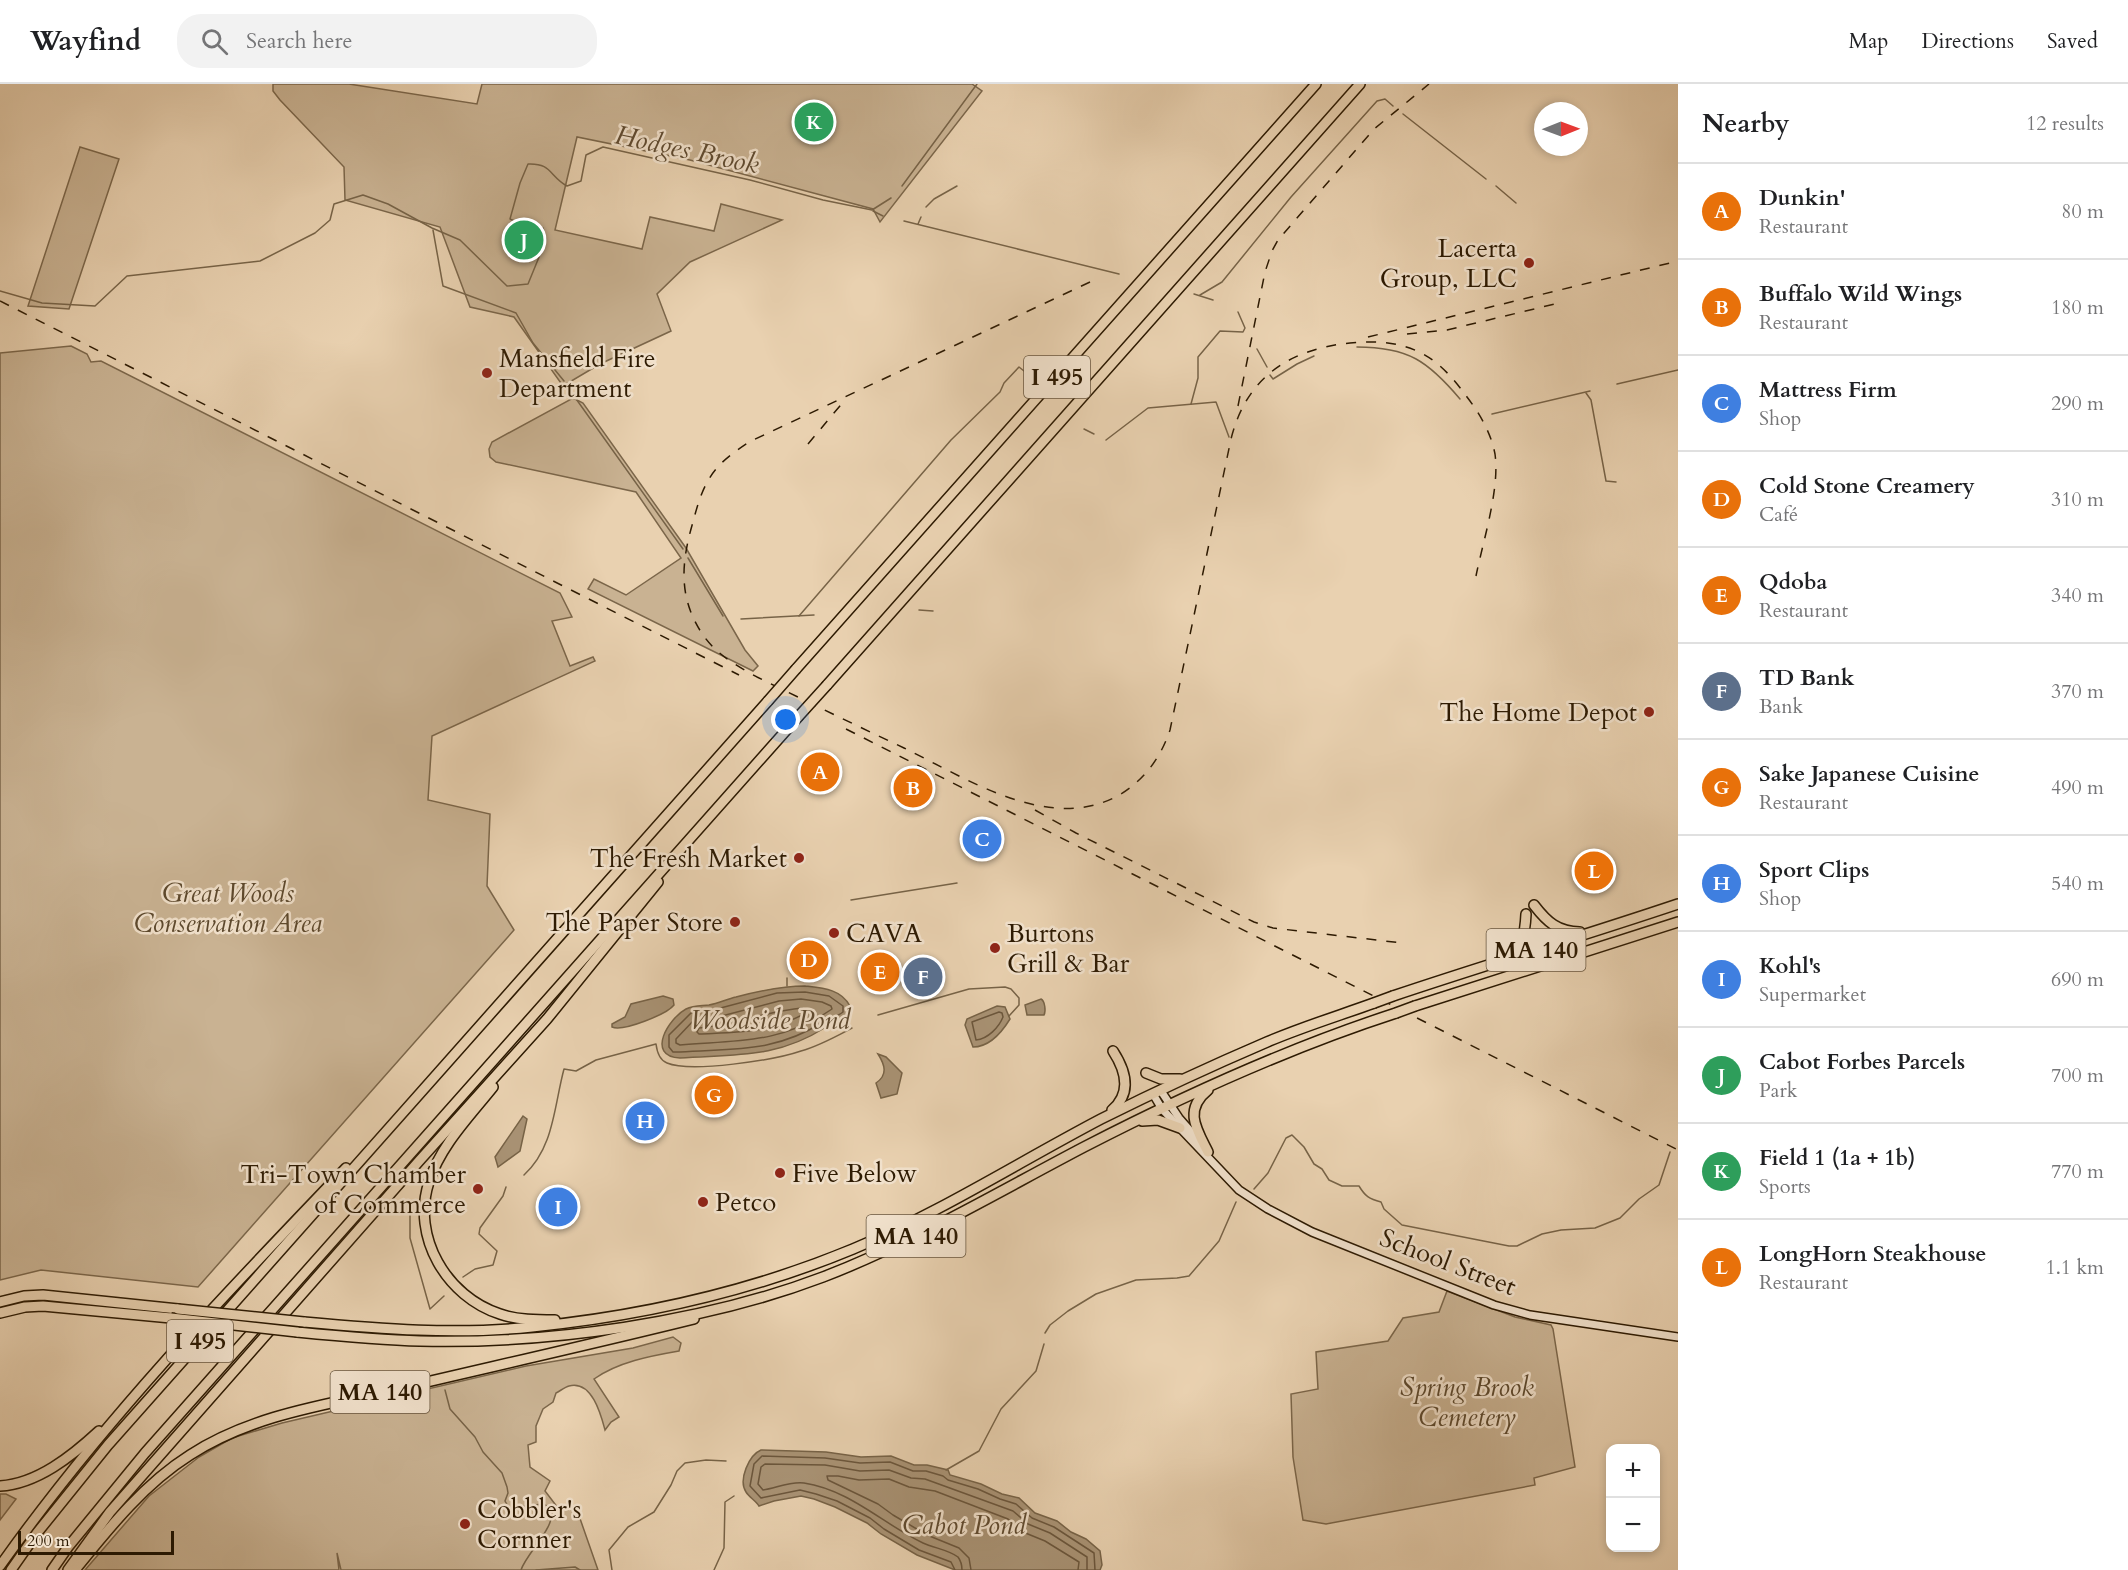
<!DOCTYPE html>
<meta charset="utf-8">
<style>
:root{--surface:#fff;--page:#f2f2f2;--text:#202124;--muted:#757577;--line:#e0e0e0;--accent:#7c3aed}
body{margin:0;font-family:Cardo,serif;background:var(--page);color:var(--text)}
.controls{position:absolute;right:18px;bottom:18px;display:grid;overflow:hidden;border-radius:12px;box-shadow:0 3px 9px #0003}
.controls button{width:54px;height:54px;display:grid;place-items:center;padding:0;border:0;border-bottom:2px solid var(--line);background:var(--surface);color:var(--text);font:30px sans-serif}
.compass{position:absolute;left:1534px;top:18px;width:54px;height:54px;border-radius:50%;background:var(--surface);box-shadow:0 3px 9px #0003;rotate:89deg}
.scale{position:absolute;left:18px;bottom:15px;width:156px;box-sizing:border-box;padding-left:6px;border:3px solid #2d1a02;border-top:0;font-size:16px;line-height:21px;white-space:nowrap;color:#2d1a02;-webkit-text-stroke:4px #f1e1cc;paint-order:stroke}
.you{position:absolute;left:786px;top:636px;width:21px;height:21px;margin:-15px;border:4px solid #fff;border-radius:50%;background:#1a73e8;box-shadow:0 0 0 9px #1a73e833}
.badge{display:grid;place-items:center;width:39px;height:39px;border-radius:50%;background:var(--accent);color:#fff;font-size:20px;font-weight:700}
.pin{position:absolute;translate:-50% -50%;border:3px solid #fff;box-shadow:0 2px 6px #0006}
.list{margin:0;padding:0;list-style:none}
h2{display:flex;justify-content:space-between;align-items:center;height:78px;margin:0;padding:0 24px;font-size:26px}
h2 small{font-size:20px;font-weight:400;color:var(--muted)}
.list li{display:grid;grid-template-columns:39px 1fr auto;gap:18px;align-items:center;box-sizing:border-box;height:96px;padding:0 24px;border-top:2px solid var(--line)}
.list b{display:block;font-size:22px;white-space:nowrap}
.list p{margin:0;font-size:20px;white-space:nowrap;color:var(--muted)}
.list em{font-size:20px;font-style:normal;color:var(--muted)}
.icon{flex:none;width:33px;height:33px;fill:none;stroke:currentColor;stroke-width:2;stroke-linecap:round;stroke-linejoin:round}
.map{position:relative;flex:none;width:1678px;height:1486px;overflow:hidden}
header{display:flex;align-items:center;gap:36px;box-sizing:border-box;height:84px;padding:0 30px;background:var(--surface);border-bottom:2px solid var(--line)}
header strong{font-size:28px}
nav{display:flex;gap:33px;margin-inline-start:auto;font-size:21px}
.search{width:420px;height:54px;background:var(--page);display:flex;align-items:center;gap:15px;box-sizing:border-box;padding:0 21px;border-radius:24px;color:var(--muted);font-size:22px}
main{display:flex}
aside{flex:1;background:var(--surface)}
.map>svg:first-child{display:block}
.green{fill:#c9b292;stroke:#7b664a;stroke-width:1.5}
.water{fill:#a99375;stroke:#776347;stroke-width:1.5}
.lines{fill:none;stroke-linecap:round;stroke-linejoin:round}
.shore{stroke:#6b563c;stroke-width:1.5}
.stream{stroke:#776347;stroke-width:1.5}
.secondary-casing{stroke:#2d1a02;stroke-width:10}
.highway-casing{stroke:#2d1a02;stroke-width:12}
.secondary{stroke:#f1e1cc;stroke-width:7}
.highway{stroke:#e9d1b0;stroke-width:9}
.rail{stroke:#2d1a02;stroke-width:1.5;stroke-dasharray:10 10;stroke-linecap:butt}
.highway-bridge-casing{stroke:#2d1a02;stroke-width:12;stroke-linecap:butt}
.highway-bridge{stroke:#e9d1b0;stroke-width:9}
.poi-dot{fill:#8f2418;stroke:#f1e1cc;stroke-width:2}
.labels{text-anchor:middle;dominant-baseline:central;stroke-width:5;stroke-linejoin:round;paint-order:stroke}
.shield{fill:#f1e1cc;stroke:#68563f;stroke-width:1.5}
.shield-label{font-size:24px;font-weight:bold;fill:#2d1a02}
.poi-label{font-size:26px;fill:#2d1a02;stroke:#f1e1cc;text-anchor:start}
.park-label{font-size:26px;font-style:italic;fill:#5c482d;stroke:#f1e1cc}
.street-label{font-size:26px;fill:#2d1a02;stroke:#f1e1cc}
.water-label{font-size:27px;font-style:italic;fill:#5f4a30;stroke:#f1e1cc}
</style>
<header>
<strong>Wayfind</strong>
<div class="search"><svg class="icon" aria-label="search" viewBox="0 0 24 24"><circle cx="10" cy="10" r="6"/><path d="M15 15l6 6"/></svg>Search here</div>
<nav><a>Map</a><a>Directions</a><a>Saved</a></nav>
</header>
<main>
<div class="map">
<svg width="1678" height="1486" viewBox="0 0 1678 1486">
<rect width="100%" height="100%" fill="#e9d1b0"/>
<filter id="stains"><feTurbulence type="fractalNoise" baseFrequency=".00333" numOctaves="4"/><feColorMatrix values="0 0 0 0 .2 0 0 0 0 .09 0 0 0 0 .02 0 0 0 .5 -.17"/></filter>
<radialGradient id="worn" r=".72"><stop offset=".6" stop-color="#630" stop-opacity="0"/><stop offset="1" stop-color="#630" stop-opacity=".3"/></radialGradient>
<g class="green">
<polygon points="273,0 349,0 477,20 482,0 972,0 982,7 880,138 873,125 690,76 577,53 555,146 642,165 650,133 714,147 721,120 782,136 690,178 657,210 671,247 600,280 563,302 514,233 470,223 440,143 345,116 344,83 280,16 273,7"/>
<polygon points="80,63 119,75 69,225 28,222"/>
<polygon points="71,262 87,270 91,278 101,277 560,509 572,533 552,537 570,582 593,573 595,577 432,652 428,716 490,730 487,802 514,846 198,1203 41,1186 0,1196 0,269"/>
<polygon points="573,314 583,319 686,464 745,566 758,582 753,587 588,505 594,495 626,511 681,474 636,408 496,378 490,373 489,365 492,358"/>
<polygon points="1447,1207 1515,1233 1551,1241 1553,1245 1575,1383 1534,1394 1535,1401 1326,1440 1303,1436 1293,1373 1291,1310 1318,1305 1316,1268 1388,1257 1403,1234 1439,1228"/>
<path d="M 673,1253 L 681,1259 L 679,1267 C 650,1272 618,1278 594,1295 L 619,1333 L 611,1338 L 605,1346 C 601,1331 592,1296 569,1302 C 565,1303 560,1307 556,1309 L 553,1318 L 543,1325 L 536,1342 L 536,1358 L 528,1361 L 530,1383 L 550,1397 L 545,1407 L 558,1424 L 577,1426 L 598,1486 L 341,1486 L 337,1469 L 339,1486 L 85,1486 L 149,1412 L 199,1373 L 232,1354 L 282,1339 L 526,1282 L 633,1264 Z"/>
<polygon points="0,1410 6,1410 16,1415 0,1436"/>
</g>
<g class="water">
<path d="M 805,902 C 823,904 841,905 850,922 L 846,933 C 840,938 832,939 826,943 C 776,975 736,970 680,974 C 645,972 669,934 686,925 C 694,921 702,922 709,921 C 719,919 727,915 736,913 C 759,907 782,902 805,902 Z"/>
<path d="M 663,912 L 673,915 L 674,921 C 667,930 623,948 612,943 L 612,940 L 625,933 L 631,920 Z"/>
<path d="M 1041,915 C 1045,917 1046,927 1044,931 L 1027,931 L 1025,921 Z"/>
<path d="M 997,922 L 1005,923 L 1010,935 C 1002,948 989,963 973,963 L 965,941 L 967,935 Z"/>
<path d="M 878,970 L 886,973 L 902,989 L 897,1010 L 881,1014 L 876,999 C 888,991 885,981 878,970 Z"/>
<polygon points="523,1032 527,1035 520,1067 498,1083 495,1073"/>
<path d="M 761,1366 L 826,1368 L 861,1373 L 891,1372 L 914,1381 L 927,1381 L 948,1386 L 950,1391 L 981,1400 L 1002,1410 L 1019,1414 L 1035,1429 L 1057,1437 L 1071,1448 L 1086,1455 L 1100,1467 L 1102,1481 L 1100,1486 L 955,1486 L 917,1471 L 881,1450 L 867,1439 L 835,1423 L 814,1415 L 801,1412 L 774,1417 L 759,1422 C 756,1417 749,1413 746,1408 C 738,1396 749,1371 761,1366 Z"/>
</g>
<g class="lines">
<g class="shore">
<path d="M 805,908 L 829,912 L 843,922 L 843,928 C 837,933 829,934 823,938 C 774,969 734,964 680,968 L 673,968 L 669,963 L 669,951 L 691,929 L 713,926 L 777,909 Z"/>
<path d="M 801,915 L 822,918 L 831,922 L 832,925 C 780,960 740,956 680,961 L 676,959 L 676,955 L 694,936 L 714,934 L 779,917 Z"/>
<path d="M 802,924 L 805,927 L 804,930 C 769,949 738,948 699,950 L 697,948 L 699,944 C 734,941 767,927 802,924 Z"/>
<path d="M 999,928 L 1002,929 L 1003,933 C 999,943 988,955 976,956 L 972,938 Z"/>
<polyline points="955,1486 951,1478 919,1466 884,1445 870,1434 837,1417 816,1410 800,1406 761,1414 750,1402 754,1380 762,1372 825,1374 860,1379 890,1378 913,1387 926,1387 943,1392 948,1396 978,1405 1000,1415 1016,1420 1032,1434 1054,1443 1094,1469 1095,1486"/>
<path d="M 962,1486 C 962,1481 961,1477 958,1473 C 949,1466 934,1464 923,1459 C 883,1440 850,1406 804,1399 C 791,1397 776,1404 763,1406 L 758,1400 L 761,1383 L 765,1380 L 825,1381 L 860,1387 L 889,1386 L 911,1394 L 925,1395 L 1013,1427 L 1028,1440 L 1050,1449 L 1087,1473 L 1087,1486"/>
<polyline points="971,1486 969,1474 959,1464 927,1451 893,1431 878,1420 828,1396 827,1392 838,1392 859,1396 889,1395 909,1403 935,1407 1008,1435 1023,1448 1045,1457 1079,1478 1078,1486"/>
</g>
<g class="stream">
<polyline points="1403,30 1486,95"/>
<polyline points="902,102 977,0"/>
<polyline points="1496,102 1516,119"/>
<polyline points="926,123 934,115 957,102"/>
<polyline points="873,127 883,132"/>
<polyline points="904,137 1119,190"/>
<polyline points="918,140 921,133"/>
<polyline points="433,146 443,202 516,229 533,259 564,297"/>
<path d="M 0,207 L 42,219 L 95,222 L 127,192 L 260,177 L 315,149 L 330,136 L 334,120 L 363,111 L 388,120 L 432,144 L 460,156 L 507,202 L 528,200 L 546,156 L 543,144 L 523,141 L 510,135 L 520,99 L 528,80 C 552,79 549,92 567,102 L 581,97 L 586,71 L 603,63 L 750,96 L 823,116 L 872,126 L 891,114"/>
<polyline points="1194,210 1213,216"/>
<polyline points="1200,211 1222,198 1291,113 1377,17 1385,15 1393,22"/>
<path d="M 1357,263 C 1408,263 1428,277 1460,315"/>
<polyline points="1257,265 1267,283"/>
<polyline points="1270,291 1273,295 1297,280 1314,272"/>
<polyline points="1617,300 1678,286"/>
<polyline points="1586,309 1591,316 1606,397 1616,398"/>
<polyline points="574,312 683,465"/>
<polyline points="1191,320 1198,294 1198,273 1220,247 1243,248 1245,244 1238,228"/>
<polyline points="1492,330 1590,307"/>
<polyline points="1084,345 1094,350"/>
<polyline points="1106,356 1148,324 1216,318 1229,353"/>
<polyline points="688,474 723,532"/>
<polyline points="919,526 933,527"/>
<polyline points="799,532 951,356 1000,308 1004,299 1019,283 1024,287"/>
<polyline points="741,535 814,531"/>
<polyline points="851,816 957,799"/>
<polyline points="787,894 787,902"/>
<polyline points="878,931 969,905 1005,903 1011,905 1019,914 1019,921 1009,932"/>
<path d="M 524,1091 C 554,1064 554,1022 564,985 L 576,987 L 596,976 L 656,960 C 657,968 659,976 667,979 C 691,989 775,976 801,967 C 819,962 835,953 852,944"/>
<path d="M 1254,1105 L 1268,1089 L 1286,1054 L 1292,1051 L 1304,1063 L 1314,1080 L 1322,1085 L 1329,1096 L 1342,1102 L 1359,1102 C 1365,1112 1369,1115 1381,1118 L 1384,1125 L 1402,1141 L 1509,1162 L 1517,1162 L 1542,1150 L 1561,1146 L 1595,1144 L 1620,1134 L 1639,1115 L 1659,1101 L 1670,1068"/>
<polyline points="410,1117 410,1154 430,1225 444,1212"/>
<polyline points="463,1193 475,1185 493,1181 497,1167 479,1150 480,1144 503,1112 506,1103"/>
<polyline points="1045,1249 1050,1241 1068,1227 1096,1210 1136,1196 1177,1194 1189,1192 1219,1157 1236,1118"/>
<path d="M 445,1306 L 450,1325 L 475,1353 L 483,1368 L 502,1389 L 507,1403 L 508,1409 L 505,1417 L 509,1424 L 543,1420 L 551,1424 C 557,1443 527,1468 521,1486"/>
<polyline points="946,1386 979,1367 1001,1325 1036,1287 1044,1260"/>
<polyline points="536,1486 575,1483 580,1486"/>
<polyline points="612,1486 609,1466 628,1443 654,1428 671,1401 677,1387 685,1379 706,1376 726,1377"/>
<polyline points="714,1486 724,1464 725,1418 734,1412"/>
</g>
<defs>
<g id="secondary">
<polyline points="1161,1007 1179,1034 1201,1059"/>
<polyline points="1153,1010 1162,1025 1180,1044 1239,1106 1268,1125 1312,1148 1494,1221 1530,1231 1678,1253"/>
</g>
<g id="highway">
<polyline points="796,585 1316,0"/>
<polyline points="827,601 1360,0"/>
<path d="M 1534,821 C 1547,838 1558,848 1580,848"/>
<path d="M 1504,873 C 1523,860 1525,852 1526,830"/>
<path d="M 1393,912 C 1488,880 1583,852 1678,820"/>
<polyline points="1415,922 1678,838"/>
<polyline points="1146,989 1161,995 1180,995"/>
<path d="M 493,1003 C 470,1032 440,1062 429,1098 C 411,1153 447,1213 500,1230 C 517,1236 538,1236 555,1236"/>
<path d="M 1208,1006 C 1183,1026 1197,1046 1208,1068"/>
<path d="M 1112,1026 C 1132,1009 1126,987 1113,967"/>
<polyline points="1142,1037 1158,1036 1180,1044"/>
<polyline points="0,1218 24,1212 43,1211 178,1225"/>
<polyline points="0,1229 25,1223 43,1222 171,1234"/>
<path d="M 304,1238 C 380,1245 457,1251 532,1243 C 641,1232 752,1207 853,1165 C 939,1129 1019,1078 1101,1035 C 1155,1008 1211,982 1267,958 C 1302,943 1338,932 1374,919"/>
<path d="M 297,1248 C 338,1252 379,1256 420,1257 C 548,1260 702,1239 823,1193 C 914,1158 998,1108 1084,1063 C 1185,1011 1288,964 1396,929"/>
<path d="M 0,1402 C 37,1400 72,1372 99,1347"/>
<path d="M 0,1482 C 102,1338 224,1211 346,1084"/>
<polyline points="11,1486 37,1449 108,1361 768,617"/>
<polyline points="52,1486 68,1463 145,1369 798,633"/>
<polyline points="68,1486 110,1428 420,1076 547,935 658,798"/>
<path d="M 75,1486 C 109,1444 144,1400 190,1371 C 253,1330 330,1320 401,1304 C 499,1281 597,1259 694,1235"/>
</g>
</defs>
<use href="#secondary" class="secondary-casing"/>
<use href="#highway" class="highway-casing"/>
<use href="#secondary" class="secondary"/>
<use href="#highway" class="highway"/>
<g class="rail">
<path d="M 1090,198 L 749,358 C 734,368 718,379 709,395 C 701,408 697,423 693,438 C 681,479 678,514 703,551 C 717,571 737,582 757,593 C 806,617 855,641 904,664 C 968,695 1051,751 1121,710 C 1145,695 1161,673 1170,646 L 1231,355 C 1246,294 1289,265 1350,259 C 1373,257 1395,257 1417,267 C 1439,277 1453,294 1467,313 C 1480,330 1491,349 1495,370 C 1500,405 1483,457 1476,492"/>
<polyline points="0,217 739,591"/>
<polyline points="1407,250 1447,246 1563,218"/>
<polyline points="1368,253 1678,177"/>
<polyline points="1238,322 1265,188 1272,167 1278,156 1374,45 1429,0"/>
<polyline points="808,360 844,317"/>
<polyline points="846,645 1678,1066"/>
<polyline points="1035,726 1076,749 1254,838 1273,844 1402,859"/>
</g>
<defs>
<g id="highway-bridge">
<polyline points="768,617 796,585"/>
<polyline points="798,633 827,601"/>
<polyline points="1374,919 1393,912"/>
<polyline points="1396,929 1415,922"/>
<polyline points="178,1225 304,1238"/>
<polyline points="171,1234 297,1248"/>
</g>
</defs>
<use href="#highway-bridge" class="highway-bridge-casing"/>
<use href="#highway-bridge" class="highway-bridge"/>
</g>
<g class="poi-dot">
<circle cx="1529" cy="179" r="6"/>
<circle cx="487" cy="289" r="6"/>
<circle cx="1649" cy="628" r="6"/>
<circle cx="799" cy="774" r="6"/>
<circle cx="735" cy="838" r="6"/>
<circle cx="834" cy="849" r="6"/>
<circle cx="995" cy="864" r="6"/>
<circle cx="780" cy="1089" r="6"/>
<circle cx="478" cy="1105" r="6"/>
<circle cx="703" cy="1118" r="6"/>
<circle cx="465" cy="1440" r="6"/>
</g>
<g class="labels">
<g class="shield">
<rect x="1024" y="272" width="66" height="42" rx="4.5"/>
<rect x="1486.5" y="845" width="99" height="42" rx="4.5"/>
<rect x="866.5" y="1131" width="99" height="42" rx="4.5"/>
<rect x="167" y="1236" width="66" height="42" rx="4.5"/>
<rect x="330.5" y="1287" width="99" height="42" rx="4.5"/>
</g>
<g class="shield-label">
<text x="1057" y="293">I 495</text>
<text x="1536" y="866">MA 140</text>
<text x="916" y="1152">MA 140</text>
<text x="200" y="1257">I 495</text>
<text x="380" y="1308">MA 140</text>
</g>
<g class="poi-label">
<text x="1517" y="164" text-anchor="end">Lacerta<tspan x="1517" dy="30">Group, LLC</tspan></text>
<text x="499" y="274">Mansfield Fire<tspan x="499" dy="30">Department</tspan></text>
<text x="1637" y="628" text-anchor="end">The Home Depot</text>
<text x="787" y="774" text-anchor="end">The Fresh Market</text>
<text x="723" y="838" text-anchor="end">The Paper Store</text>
<text x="846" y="849">CAVA</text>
<text x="1007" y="849">Burtons<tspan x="1007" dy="30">Grill &amp; Bar</tspan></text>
<text x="792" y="1089">Five Below</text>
<text x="466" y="1090" text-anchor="end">Tri-Town Chamber<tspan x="466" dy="30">of Commerce</tspan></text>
<text x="715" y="1118">Petco</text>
<text x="477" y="1425">Cobbler's<tspan x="477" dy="30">Cornner</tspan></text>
</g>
<g class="park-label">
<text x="228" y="809">Great Woods<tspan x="228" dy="30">Conservation Area</tspan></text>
<text x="1467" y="1303">Spring Brook<tspan x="1467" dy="30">Cemetery</tspan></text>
</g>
<g class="street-label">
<text transform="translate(1448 1178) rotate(21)">School Street</text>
</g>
<g class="water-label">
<text transform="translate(687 66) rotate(12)">Hodges Brook</text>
<text x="770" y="936">Woodside Pond</text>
<text x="964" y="1441">Cabot Pond</text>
</g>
</g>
<rect width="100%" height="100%" filter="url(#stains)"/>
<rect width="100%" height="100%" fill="url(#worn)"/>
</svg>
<div class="controls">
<button>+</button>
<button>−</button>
</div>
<svg class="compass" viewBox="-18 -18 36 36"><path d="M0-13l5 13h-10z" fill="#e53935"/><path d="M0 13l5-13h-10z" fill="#757577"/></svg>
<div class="scale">200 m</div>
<div class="you"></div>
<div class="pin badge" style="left:820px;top:688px;background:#e8710a">A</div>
<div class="pin badge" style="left:913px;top:704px;background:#e8710a">B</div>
<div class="pin badge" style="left:982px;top:755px;background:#3f7fe0">C</div>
<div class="pin badge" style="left:809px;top:876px;background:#e8710a">D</div>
<div class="pin badge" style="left:880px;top:888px;background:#e8710a">E</div>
<div class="pin badge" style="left:923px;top:893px;background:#5c6f8a">F</div>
<div class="pin badge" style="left:714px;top:1011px;background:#e8710a">G</div>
<div class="pin badge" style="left:645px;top:1037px;background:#3f7fe0">H</div>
<div class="pin badge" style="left:558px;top:1123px;background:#3f7fe0">I</div>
<div class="pin badge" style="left:524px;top:156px;background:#2e9e5b">J</div>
<div class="pin badge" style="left:814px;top:38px;background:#2e9e5b">K</div>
<div class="pin badge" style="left:1594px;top:787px;background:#e8710a">L</div>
</div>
<aside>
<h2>Nearby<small>12 results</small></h2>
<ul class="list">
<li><span class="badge" style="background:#e8710a">A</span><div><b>Dunkin'</b><p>Restaurant</p></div><em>80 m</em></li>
<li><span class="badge" style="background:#e8710a">B</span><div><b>Buffalo Wild Wings</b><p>Restaurant</p></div><em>180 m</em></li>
<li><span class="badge" style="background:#3f7fe0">C</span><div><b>Mattress Firm</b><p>Shop</p></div><em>290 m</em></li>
<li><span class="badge" style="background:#e8710a">D</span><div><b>Cold Stone Creamery</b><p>Café</p></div><em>310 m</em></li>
<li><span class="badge" style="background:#e8710a">E</span><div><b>Qdoba</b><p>Restaurant</p></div><em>340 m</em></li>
<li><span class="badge" style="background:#5c6f8a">F</span><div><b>TD Bank</b><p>Bank</p></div><em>370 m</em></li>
<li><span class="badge" style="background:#e8710a">G</span><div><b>Sake Japanese Cuisine</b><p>Restaurant</p></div><em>490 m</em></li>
<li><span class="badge" style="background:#3f7fe0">H</span><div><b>Sport Clips</b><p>Shop</p></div><em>540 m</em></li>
<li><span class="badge" style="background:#3f7fe0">I</span><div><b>Kohl's</b><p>Supermarket</p></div><em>690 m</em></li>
<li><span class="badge" style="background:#2e9e5b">J</span><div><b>Cabot Forbes Parcels</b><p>Park</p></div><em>700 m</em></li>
<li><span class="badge" style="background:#2e9e5b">K</span><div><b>Field 1 (1a + 1b)</b><p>Sports</p></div><em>770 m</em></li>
<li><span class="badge" style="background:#e8710a">L</span><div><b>LongHorn Steakhouse</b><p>Restaurant</p></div><em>1.1 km</em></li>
</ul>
</aside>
</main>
